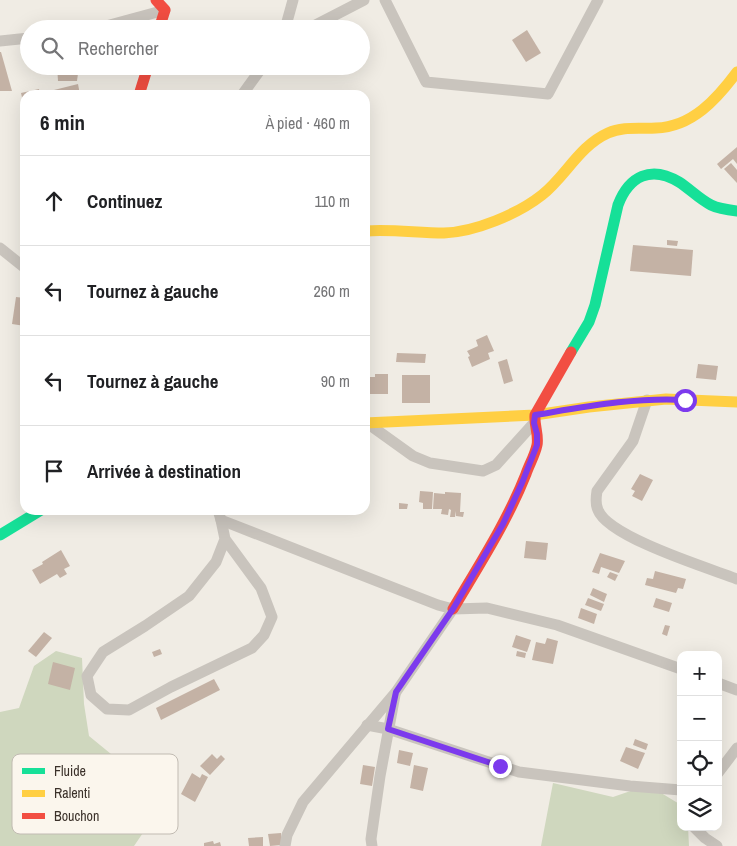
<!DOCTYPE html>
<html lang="fr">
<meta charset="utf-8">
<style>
:root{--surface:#fff;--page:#f6f6f6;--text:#202124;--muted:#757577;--line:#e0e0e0}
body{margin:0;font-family:"Archivo Narrow",sans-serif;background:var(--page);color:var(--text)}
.controls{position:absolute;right:15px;bottom:15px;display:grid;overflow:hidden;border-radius:10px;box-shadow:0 5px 20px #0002}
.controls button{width:45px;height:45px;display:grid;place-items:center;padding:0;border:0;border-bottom:1px solid var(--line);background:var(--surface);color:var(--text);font:25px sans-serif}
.stop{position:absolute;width:15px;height:15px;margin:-11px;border:4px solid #7c3aed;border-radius:50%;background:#fff}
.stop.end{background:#7c3aed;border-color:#fff;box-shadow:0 1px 5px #0008}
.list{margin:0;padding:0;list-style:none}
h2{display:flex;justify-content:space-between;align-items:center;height:65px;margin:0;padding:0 20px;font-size:21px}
h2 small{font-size:16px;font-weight:400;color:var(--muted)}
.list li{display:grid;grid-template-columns:32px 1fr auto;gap:15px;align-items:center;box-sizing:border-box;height:90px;padding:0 20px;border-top:1px solid var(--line)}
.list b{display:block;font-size:19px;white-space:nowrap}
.list em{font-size:16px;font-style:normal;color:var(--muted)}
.icon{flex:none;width:28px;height:28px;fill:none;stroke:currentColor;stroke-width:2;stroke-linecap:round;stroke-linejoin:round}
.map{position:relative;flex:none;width:737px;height:846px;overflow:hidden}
.search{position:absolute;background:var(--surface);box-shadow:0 5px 20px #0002;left:20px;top:20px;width:350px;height:55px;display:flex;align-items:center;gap:12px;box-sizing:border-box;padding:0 18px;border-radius:28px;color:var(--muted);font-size:19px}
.panel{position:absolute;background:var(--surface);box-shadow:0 5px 20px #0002;left:20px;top:90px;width:350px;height:425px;border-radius:15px}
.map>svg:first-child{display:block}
.green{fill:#cfd7be}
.building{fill:#c4b2a5}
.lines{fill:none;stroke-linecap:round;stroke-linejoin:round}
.street{stroke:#c9c4bd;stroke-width:11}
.fast{stroke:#16e098;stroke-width:11}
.slow{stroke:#ffcf43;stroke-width:11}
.jam{stroke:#f24e42;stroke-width:11}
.route{stroke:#7c3aed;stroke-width:6}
.key{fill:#fbf6ed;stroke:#c1bbb2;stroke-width:1}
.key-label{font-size:14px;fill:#3b312a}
</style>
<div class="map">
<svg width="737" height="846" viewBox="0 0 737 846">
<rect width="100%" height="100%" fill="#f0ece4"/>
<g class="green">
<polygon points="56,651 82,658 84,704 89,736 111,754 104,773 100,793 77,787 73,828 123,820 149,824 134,846 0,846 0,712 19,708 34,666"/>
<polygon points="553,783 613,797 648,785 681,805 681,827 688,827 689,846 541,846"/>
</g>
<g class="building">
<polygon points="527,30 541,53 526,62 512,40"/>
<polygon points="0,52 1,52 12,91 0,91"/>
<polygon points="57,66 79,66 77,81 58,81"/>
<polygon points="104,66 122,66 122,67 105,71"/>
<polygon points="78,84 80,95 51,95 50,91"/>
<polygon points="39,89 40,95 25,95 24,106 21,93"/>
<polygon points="737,147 737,164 733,159 721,169 717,164"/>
<polygon points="731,163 737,170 737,183 724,169"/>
<polygon points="667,240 678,241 677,246 667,245"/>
<polygon points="633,245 693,250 691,276 630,271"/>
<polygon points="16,297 25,298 25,326 12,324"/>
<polygon points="487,335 494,351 488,353 490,359 472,367 468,357 470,356 467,351 478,346 476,340"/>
<polygon points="397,353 426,354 425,363 396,362"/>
<polygon points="507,359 513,381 504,384 498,362"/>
<polygon points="698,364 718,366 716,380 696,378"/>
<polygon points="375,374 388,374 388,394 365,394 365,377 375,377"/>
<rect x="402" y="375" width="28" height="28"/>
<polygon points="640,474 653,480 642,501 632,496 635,491 631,489"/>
<polygon points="420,491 433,492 432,509 423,509 423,503 419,502"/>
<polygon points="445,492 461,493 460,512 464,512 463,517 456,516 456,511 455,517 450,517 451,510 449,509 448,515 441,514 442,509 433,509 434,493 445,494"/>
<polygon points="399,503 408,504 407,509 399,509"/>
<polygon points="526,541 548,543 546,560 524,558"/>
<polygon points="61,550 70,566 64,569 67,574 60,578 57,574 40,584 32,570 43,564 42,562"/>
<polygon points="600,553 625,561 619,573 601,567 599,574 592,572"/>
<polygon points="655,571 686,579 683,589 678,588 676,593 645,585 647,578 653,579"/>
<polygon points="610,572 618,575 615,581 607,577"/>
<polygon points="593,588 607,594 604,602 590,595"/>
<polygon points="588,598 604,604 601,611 585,605"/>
<polygon points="656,598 672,603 669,612 653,607"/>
<polygon points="581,608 597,614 594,624 578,618"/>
<polygon points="665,625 670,626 667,636 662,634"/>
<polygon points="44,632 52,638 36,657 28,651"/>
<polygon points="516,635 531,640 527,652 512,647"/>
<polygon points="547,638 558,641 553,664 532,660 536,642 545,644"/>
<polygon points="160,649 162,654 154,657 152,652"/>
<polygon points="517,651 526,653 525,658 516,656"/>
<polygon points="53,662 75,668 70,690 48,684"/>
<polygon points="214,679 220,690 161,720 156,708"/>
<polygon points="635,739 648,744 646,750 633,745"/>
<polygon points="626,747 645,753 638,769 620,761"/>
<polygon points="399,750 413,753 410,766 397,763"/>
<polygon points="212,754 217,759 221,755 225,759 210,775 200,766"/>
<polygon points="363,765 375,767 372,786 360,784"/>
<polygon points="414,765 428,768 423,791 410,788"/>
<polygon points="192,773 200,778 202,774 208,777 195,802 181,794"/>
<polygon points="281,833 282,845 270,846 268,834"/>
<polygon points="263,837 263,846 249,846 248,838"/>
<polygon points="213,841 214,844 220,842 221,846 204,846 204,843"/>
</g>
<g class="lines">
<g class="street">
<polyline points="385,0 426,82 548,94 598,0"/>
<polyline points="95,29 165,10"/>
<polyline points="285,29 293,0"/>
<polyline points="308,29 364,0"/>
<polyline points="0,41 29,38"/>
<polyline points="242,95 263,66"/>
<polyline points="0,248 25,268"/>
<path d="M 647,400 L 633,441 L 597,491 C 596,497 595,504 598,510 C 608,537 708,568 737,579"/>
<polyline points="367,423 413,456 430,463 483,471 496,465 534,423"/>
<polyline points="218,510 221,520 397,589 438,605 453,609 396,692 303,802 287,835 285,846"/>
<polyline points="221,520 225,539 261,588 272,617 264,635 252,648 171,687 129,710 107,709 91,695 87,676 103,652 145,626 189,596 216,562 225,539"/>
<polyline points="453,609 487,608 557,625 681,669"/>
<polyline points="718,683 737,690"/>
<polyline points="367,725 388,729 519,772 630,786 681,790"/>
<polyline points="718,773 737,748"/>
<polyline points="694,827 705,838 717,846"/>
<polyline points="372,846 371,839 380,776 395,695"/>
</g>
<g class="fast">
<path d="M 571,352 L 589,322 L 595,305 L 618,205 C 629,176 651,165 679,182 C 690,189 699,199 711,205 C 719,209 728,210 737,211"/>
<polyline points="0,535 41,510"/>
</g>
<g class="slow">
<path d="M 365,231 C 392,229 418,233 444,233 C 475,232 518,214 542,195 C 566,176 579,146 608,133 C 623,126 640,129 656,128 C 692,127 717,99 737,72"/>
<polyline points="365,423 535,415 589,407 666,399 737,402"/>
</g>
<g class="jam">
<polyline points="156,0 165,10 159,29"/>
<polyline points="139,95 148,66"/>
<path d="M 453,609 C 479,565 507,522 526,474 C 529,465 535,455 537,445 C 539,435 534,425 535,415 L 571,352"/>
</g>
</g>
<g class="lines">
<path class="route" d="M 500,766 L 388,729 L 396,692 L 453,609 L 503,524 L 522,483 L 537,445 L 537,434 L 534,423 L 535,415 C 584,407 635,397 685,400"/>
</g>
<rect x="12" y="754" width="166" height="80" rx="8" class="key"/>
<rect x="22" y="768" width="23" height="6" fill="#16e098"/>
<rect x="22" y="790" width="23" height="7" fill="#ffcf43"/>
<rect x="22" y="813" width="23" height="6" fill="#f24e42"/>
<g class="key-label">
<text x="54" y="776">Fluide</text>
<text x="54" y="798">Ralenti</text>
<text x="54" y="821">Bouchon</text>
</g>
</svg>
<div class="controls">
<button>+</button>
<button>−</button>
<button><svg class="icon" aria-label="locate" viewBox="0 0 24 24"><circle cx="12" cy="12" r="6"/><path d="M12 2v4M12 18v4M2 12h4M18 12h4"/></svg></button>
<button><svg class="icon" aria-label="layers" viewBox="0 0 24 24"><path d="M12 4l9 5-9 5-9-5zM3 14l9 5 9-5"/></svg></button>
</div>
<div class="stop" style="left:685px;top:400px"></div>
<div class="stop end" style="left:500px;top:766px"></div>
<div class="search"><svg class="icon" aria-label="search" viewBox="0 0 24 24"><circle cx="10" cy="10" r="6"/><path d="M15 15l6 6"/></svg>Rechercher</div>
<section class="panel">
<h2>6 min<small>À pied · 460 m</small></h2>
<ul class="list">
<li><svg class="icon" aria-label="ahead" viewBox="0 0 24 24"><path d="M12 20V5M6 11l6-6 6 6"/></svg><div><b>Continuez</b></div><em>110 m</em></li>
<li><svg class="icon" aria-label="left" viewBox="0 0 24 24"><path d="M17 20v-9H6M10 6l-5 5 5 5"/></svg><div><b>Tournez à gauche</b></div><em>260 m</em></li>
<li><svg class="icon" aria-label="left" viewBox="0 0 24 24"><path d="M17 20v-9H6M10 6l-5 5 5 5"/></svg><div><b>Tournez à gauche</b></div><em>90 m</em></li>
<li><svg class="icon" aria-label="arrive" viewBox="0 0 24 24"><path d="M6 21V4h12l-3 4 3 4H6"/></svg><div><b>Arrivée à destination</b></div></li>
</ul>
</section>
</div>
